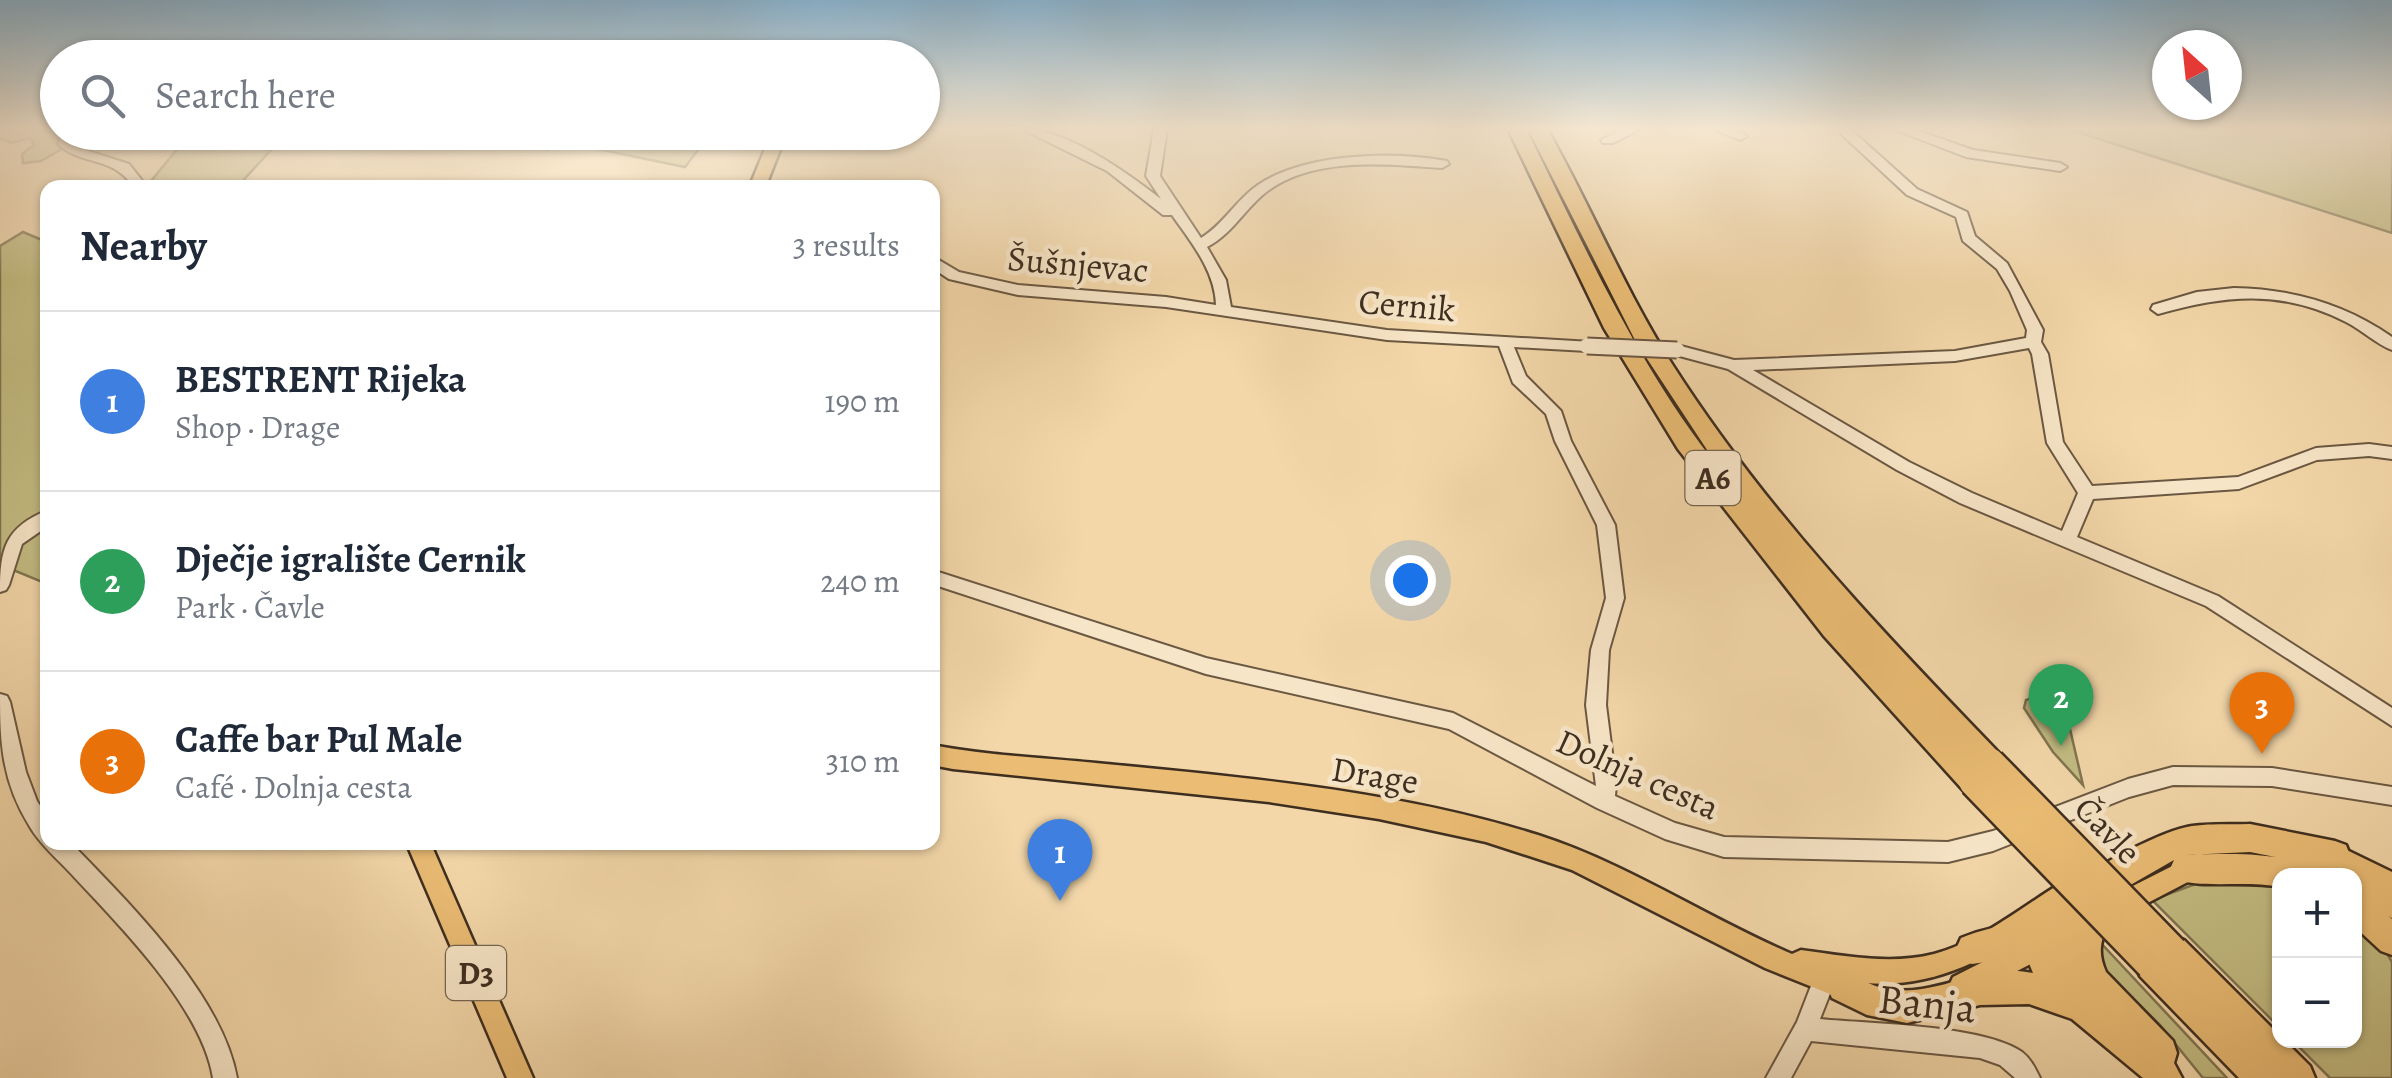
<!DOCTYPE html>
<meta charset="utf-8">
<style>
:root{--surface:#fff;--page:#f6f6f7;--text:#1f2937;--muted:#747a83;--line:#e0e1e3;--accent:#8f2418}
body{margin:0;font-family:Alegreya,serif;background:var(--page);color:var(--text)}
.controls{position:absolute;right:30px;bottom:30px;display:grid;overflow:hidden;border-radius:20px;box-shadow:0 2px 8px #0004}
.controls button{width:90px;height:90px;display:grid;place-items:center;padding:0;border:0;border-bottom:2px solid var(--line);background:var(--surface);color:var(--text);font:50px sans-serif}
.compass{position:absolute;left:2152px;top:30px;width:90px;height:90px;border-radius:50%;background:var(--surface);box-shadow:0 2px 8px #0004;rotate:333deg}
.you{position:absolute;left:1410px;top:580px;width:35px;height:35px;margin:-25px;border:8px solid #fff;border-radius:50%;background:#1a73e8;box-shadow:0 0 0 15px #1a73e833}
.badge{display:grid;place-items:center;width:65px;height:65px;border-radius:50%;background:var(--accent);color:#fff;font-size:32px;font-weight:700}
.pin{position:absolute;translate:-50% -82px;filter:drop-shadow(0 2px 5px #0008)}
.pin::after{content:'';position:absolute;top:52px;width:35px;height:30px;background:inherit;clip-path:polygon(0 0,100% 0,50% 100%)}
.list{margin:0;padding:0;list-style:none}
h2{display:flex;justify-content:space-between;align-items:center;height:130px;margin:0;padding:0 40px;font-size:42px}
h2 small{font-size:32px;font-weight:400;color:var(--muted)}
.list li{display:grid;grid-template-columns:65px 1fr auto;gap:30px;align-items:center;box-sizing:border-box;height:180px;padding:0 40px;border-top:2px solid var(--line)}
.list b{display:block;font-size:38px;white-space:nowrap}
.list p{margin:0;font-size:32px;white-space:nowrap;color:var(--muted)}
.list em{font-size:32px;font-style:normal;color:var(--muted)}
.icon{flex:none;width:55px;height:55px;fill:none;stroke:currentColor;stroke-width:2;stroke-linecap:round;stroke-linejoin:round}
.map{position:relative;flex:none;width:2392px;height:1078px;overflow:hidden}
.search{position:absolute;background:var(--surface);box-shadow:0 2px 8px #0004;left:40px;top:40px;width:900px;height:110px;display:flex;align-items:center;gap:25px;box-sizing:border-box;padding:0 35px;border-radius:55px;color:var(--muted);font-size:38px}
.panel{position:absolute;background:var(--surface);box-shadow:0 2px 8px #0004;left:40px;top:180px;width:900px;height:670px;border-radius:20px}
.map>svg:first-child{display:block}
.green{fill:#c3bc82;stroke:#807551;stroke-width:2.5}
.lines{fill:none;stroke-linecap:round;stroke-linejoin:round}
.minor-casing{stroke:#6b5842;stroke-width:4}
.major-casing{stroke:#3e2e20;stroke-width:5}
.highway-casing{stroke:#3e2e20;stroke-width:5}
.minor{fill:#f7e5c7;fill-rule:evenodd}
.major{fill:#eabc74;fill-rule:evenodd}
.highway{fill:#eabc74;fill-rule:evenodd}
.minor-bridge-casing{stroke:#6b5842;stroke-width:19;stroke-linecap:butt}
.highway-bridge-casing{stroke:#3e2e20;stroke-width:34;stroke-linecap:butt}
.minor-bridge{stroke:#f7e5c7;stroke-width:15}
.highway-bridge{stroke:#eabc74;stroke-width:29}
.labels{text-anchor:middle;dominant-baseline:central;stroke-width:9;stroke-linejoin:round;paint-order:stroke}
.shield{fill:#f7e5c7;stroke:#766552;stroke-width:2.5}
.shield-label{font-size:32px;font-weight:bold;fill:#3e2e20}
.street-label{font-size:35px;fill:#3e2e20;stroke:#f7e5c7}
.near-street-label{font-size:42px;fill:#3e2e20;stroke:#f7e5c7}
</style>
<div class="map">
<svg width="2392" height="1078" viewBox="0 0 2392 1078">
<rect width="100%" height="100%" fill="#f3d7a9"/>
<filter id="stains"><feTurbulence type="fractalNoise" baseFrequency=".002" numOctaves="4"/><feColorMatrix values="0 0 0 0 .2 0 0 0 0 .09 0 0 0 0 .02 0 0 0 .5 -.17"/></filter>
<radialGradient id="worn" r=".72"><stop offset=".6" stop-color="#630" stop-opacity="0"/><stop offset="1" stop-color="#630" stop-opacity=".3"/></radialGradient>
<g class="green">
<polygon points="0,129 67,133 60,150 41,161 23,163 22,154 34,145 30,138 12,143 0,139"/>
<polygon points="2068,129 2392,129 2392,233"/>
<polygon points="141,132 259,133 241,145 271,150 237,187 147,186 182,143 137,135"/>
<polygon points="504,133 711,133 685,167 564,142 547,150"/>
<polygon points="23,232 47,242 47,584 6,567 0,575 0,246"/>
<polygon points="2036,697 2060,701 2066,712 2083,785 2053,752 2024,708 2026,700"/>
<polygon points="2209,879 2279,881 2279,1027 2152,900"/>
<polygon points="2355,916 2381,943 2392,962 2392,1078 2330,1078 2293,1041 2354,1040"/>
<polygon points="2099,941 2227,1078 2203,1078 2160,1025 2105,971 2099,960"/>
</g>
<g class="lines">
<defs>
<g id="minor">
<path d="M 1022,129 C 1067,129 1126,172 1161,199 L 1146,176 L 1154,129 L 1167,129 L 1160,176 L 1201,238 C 1224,224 1236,200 1258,185 C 1305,153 1392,151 1447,161 L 1449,164 L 1442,168 C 1386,164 1312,156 1265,193 C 1244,210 1232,234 1207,247 L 1226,280 L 1231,307 L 1387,330 L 1592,342 L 1595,346 L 1592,350 L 1587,351 L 1514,347 L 1526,376 L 1561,411 L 1571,441 L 1615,525 L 1624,598 L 1609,650 L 1606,705 L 1616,784 L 1615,796 L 1675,823 L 1724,837 L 1948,842 L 1993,831 L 2128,779 L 2173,767 L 2272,768 L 2392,787 L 2392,805 L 2272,786 L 2173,785 L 2129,797 L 1993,851 L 1948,862 L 1724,857 L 1665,839 L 1597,808 L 1449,729 L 1206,674 L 932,584 L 932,570 L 1206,658 L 1453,713 L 1596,786 L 1586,705 L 1591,650 L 1606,598 L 1597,525 L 1555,441 L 1546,414 L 1513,383 L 1499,346 L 1387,340 L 1166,307 L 1018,295 L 949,279 L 932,268 L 932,256 L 959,272 L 1018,285 L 1166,297 L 1216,305 C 1215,270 1190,241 1172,215 L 1163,215 L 1107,171 Z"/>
<polygon points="1623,129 1641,129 1613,143 1603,143 1601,140"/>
<polygon points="1713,129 1733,129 1747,136 1740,140"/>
<path d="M 1836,129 L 1850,129 L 1917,189 L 1967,212 L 1975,236 L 2007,263 L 2043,330 L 2041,342 L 2048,354 L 2063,442 L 2092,486 L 2238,477 L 2316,448 L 2369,444 L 2392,447 L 2392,459 L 2369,456 L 2317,460 L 2239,489 L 2093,499 L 2077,537 L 2218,596 L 2392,708 L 2392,726 L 2206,606 L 1960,503 L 1897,470 L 1728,369 L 1672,354 L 1669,350 L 1672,346 L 1677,345 L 1734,360 L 1955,351 L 2026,338 L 2027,330 L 2010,291 L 1997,269 L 1963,241 L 1956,217 L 1907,195 ZM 2029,348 L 2032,354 L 2047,443 L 2078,493 L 2062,531 L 1972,493 L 1909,462 L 1753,370 L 1955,361 Z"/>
<polygon points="1893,129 1913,129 1973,150 2060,163 2067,167 2060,171 1966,157"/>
<path d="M 63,132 L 76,132 L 72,143 L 79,148 L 129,164 L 148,188 L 134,188 C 114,155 83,167 58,144 Z"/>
<polygon points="491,132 513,132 531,140 524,144"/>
<path d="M 2234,288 C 2292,289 2345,304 2392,337 L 2392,350 C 2376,344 2362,330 2346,322 C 2281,289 2225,295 2158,314 L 2151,309 L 2153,305 L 2197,292 Z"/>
<path d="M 48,510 L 48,526 L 22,544 L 9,585 L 6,590 L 0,592 C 0,549 5,527 48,510 Z"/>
<path d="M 0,694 L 7,696 L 10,702 L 26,772 L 37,801 L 48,818 L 48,842 L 70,842 C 128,902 222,994 237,1078 L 213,1078 C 202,1009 122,928 75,878 C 60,861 41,846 30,827 C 2,782 0,744 0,694 Z"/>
<path d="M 1824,970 L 1832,973 L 1835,981 L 1820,1019 C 1871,1024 1983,1025 2022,1052 C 2031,1059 2035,1068 2040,1078 L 2015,1078 L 2000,1065 L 1980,1058 L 1811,1041 L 1791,1078 L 1766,1078 L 1797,1022 L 1816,973 Z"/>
</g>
<g id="major">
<polygon points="772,132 787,132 765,188 749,188"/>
<path d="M 932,745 C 990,756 1048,758 1106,764 C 1250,778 1399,791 1538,835 C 1628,864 1706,917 1792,954 L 1801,950 C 1845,956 1891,965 1934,954 C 1979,942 2019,909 2058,885 L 2067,881 L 2076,885 L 2079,893 L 2076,901 C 2006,944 1951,990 1865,983 L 1868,991 L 1864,1000 L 1855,1004 L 1765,968 L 1572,870 L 1486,842 L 1379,819 L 1269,802 L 953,769 L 932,765 Z"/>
<polygon points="2326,840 2392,872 2392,918 2354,900 2354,876 2318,859 2314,851 2318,843"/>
<polygon points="406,842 430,842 533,1078 507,1078"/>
<polygon points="2285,851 2334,868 2337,876 2291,876 2277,870 2273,862 2277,854"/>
<polygon points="2198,853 2207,856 2210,864 2207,872 1971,995 1962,999 1953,995 1949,986 1953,977"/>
</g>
<g id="highway">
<path d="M 1508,129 L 1526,129 C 1584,245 1638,367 1719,468 L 1636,342 L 1528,129 L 1547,129 C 1591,206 1624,289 1672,364 C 1764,508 1882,632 2000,754 L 2004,763 L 2000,772 L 1984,774 L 1988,782 L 1984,791 L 1974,795 L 1964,791 L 1824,636 L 1678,449 L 1604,328 Z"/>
<path d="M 2250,824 L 2335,841 L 2346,845 L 2350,855 L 2346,865 L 2335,869 L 2250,852 L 2186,855 C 2226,854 2269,851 2309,866 L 2313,876 L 2280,876 L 2280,887 C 2247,880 2201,889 2174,879 L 2170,869 L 2174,860 L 2099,903 L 2107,907 L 2111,917 C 2102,938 2096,950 2106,972 L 2173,1041 L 2177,1053 L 2174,1063 L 2182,1078 L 2143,1078 L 2072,1019 L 2029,1004 L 1980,1005 L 1907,1023 L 1867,1015 L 1832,998 L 1827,987 L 1832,976 L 1843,971 C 1857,977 1871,986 1886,989 C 1936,998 1982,962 2033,973 L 2026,956 L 1972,964 L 1961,960 L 1956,949 L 1961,938 C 1983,929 2005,924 2029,926 C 2042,893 2151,834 2187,827 C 2207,823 2230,825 2250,824 ZM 2082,913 L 2070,941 L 2057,935 L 2058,933 Z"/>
<polygon points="2354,891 2365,895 2392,919 2392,955 2381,951 2354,926"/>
<polygon points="2173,936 2184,940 2280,1036 2280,1040 2284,1040 2310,1066 2315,1078 2239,1078 2140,976 2135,965 2140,954 2151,949 2158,952 2162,940"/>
</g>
</defs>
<use href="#minor" class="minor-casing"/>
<use href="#major" class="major-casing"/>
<use href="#highway" class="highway-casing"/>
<use href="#minor" class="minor"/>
<use href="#major" class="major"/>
<use href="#highway" class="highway"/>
<defs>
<polyline id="minor-bridge" points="1587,346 1677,350"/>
<g id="highway-bridge">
<polyline points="1990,763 2173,951"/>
<polyline points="1974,782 2151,965"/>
</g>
</defs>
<use href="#minor-bridge" class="minor-bridge-casing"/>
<use href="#highway-bridge" class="highway-bridge-casing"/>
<use href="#minor-bridge" class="minor-bridge"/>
<use href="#highway-bridge" class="highway-bridge"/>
</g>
<linearGradient id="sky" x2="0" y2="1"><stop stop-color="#8ab5d2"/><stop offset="0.46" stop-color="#faedd8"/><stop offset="1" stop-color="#faedd8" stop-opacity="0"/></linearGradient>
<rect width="2392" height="280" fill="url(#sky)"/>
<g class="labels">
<g class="shield">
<rect x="1685.5" y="451" width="55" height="54" rx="8"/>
<rect x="446" y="946" width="60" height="54" rx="8"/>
</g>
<g class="shield-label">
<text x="1713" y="478">A6</text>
<text x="476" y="973">D3</text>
</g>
<g class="street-label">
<text transform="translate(1078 264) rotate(5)">Šušnjevac</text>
<text transform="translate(1407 305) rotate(5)">Cernik</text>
<text transform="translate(1638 774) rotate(24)">Dolnja cesta</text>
<text transform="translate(1375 775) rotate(9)">Drage</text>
<text transform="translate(2108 830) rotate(46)">Čavle</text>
</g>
<g class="near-street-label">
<text transform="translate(1927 1003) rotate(6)">Banja</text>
</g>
</g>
<rect width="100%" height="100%" filter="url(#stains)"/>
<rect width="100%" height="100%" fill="url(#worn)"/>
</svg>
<div class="controls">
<button>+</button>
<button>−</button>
</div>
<svg class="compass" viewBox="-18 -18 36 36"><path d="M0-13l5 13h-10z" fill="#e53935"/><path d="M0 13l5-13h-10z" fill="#747a83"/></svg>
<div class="you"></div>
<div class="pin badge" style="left:1060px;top:901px;background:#3f7fe0">1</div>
<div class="pin badge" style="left:2061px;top:746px;background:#2e9e5b">2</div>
<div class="pin badge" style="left:2262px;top:754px;background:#e8710a">3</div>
<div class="search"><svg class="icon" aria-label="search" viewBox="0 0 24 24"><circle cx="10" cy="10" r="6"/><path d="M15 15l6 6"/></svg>Search here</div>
<section class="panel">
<h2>Nearby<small>3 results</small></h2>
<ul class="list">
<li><span class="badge" style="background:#3f7fe0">1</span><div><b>BESTRENT Rijeka</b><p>Shop · Drage</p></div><em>190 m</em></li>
<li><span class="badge" style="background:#2e9e5b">2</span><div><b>Dječje igralište Cernik</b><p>Park · Čavle</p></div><em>240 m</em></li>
<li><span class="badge" style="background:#e8710a">3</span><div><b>Caffe bar Pul Male</b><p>Café · Dolnja cesta</p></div><em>310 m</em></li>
</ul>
</section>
</div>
